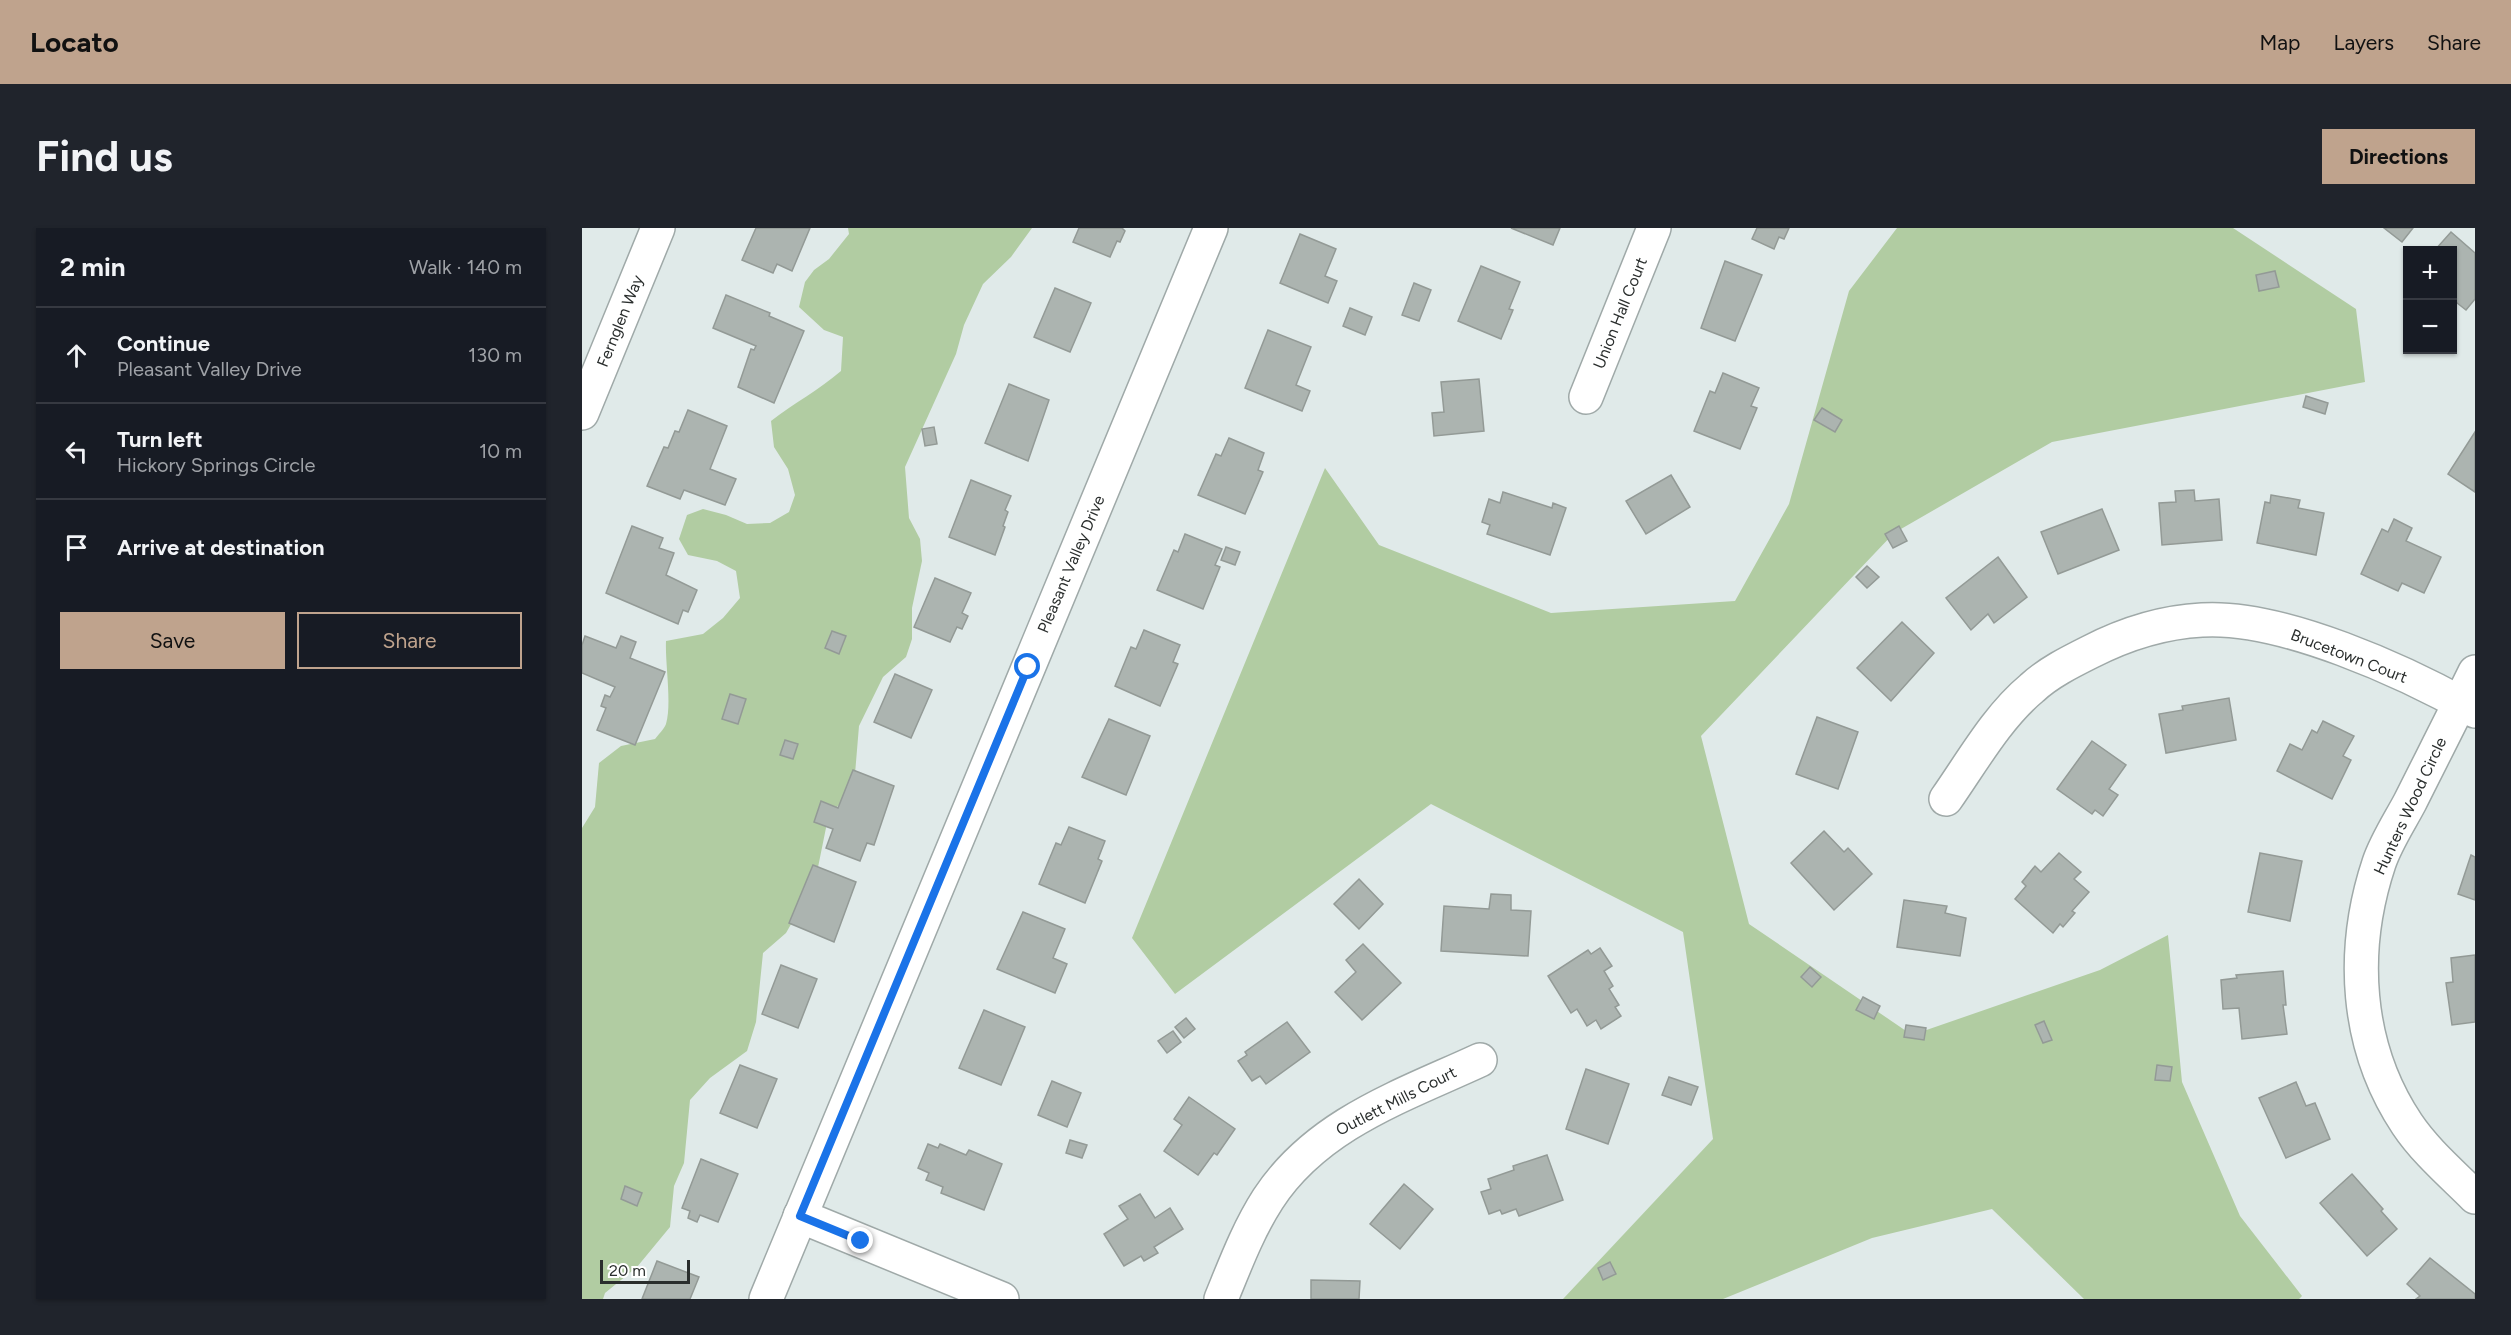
<!DOCTYPE html>
<meta charset="utf-8">
<style>
:root{--surface:#171b24;--page:#20242c;--text:#f1f3f6;--muted:#9ea1a6;--line:#363941;--accent:#bfa38d}
body{margin:0;font-family:Figtree,sans-serif;background:var(--page);color:var(--text)}
.controls{position:absolute;right:18px;top:18px;display:grid;overflow:hidden;border-radius:0px;box-shadow:0 2px 4px #0004}
.controls button{width:54px;height:54px;display:grid;place-items:center;padding:0;border:0;border-bottom:2px solid var(--line);background:var(--surface);color:var(--text);font:30px sans-serif}
.scale{position:absolute;left:18px;bottom:15px;width:90px;box-sizing:border-box;padding-left:6px;border:3px solid #2a2e2d;border-top:0;font-size:16px;line-height:21px;white-space:nowrap;color:#2a2e2d;-webkit-text-stroke:4px #fff;paint-order:stroke}
.stop{position:absolute;width:18px;height:18px;margin:-14px;border:4px solid #1a73e8;border-radius:50%;background:#fff}
.stop.end{background:#1a73e8;border-color:#fff;box-shadow:0 2px 6px #0008}
.list{margin:0;padding:0;list-style:none}
h2{display:flex;justify-content:space-between;align-items:center;height:78px;margin:0;padding:0 24px;font-size:26px}
h2 small{font-size:20px;font-weight:400;color:var(--muted)}
.list li{display:grid;grid-template-columns:39px 1fr auto;gap:18px;align-items:center;box-sizing:border-box;height:96px;padding:0 24px;border-top:2px solid var(--line)}
.list b{display:block;font-size:22px;white-space:nowrap}
.list p{margin:0;font-size:20px;white-space:nowrap;color:var(--muted)}
.list em{font-size:20px;font-style:normal;color:var(--muted)}
.actions{display:flex;gap:12px;padding:18px 24px}
.actions a{flex:1;padding:14px 0;border:2px solid var(--accent);border-radius:0px;text-align:center;font-size:21px;color:var(--accent)}
.actions .main{background:var(--accent);color:#111}
.icon{flex:none;width:33px;height:33px;fill:none;stroke:currentColor;stroke-width:2;stroke-linecap:round;stroke-linejoin:round}
.map{position:relative;flex:none;width:1893px;height:1071px;overflow:hidden;border-radius:0px}
header{display:flex;align-items:center;gap:36px;box-sizing:border-box;height:84px;padding:0 30px;background:var(--accent);color:#111}
header strong{font-size:28px}
nav{display:flex;gap:33px;margin-inline-start:auto;font-size:21px}
.intro{display:flex;align-items:center;justify-content:space-between;box-sizing:border-box;height:144px;padding:0 36px}
h1{margin:0;font-size:42px}
.button{padding:15px 27px;border-radius:0px;background:var(--accent);color:#111;font-size:21px;font-weight:700}
main{display:flex;gap:36px;padding:0 36px}
aside{flex:1;background:var(--surface);border-radius:0px;box-shadow:0 2px 4px #0004}
.map>svg:first-child{display:block}
.green{fill:#b1cca2}
.building{fill:#acb4b0;stroke:#939a96;stroke-width:1.5}
.lines{fill:none;stroke-linecap:round;stroke-linejoin:round}
.minor-casing{stroke:#9fa9a8;stroke-width:36}
.tertiary-casing{stroke:#9fa9a8;stroke-width:36}
.minor{stroke:#fff;stroke-width:33}
.tertiary{stroke:#fff;stroke-width:33}
.route{stroke:#1a73e8;stroke-width:8}
.labels{text-anchor:middle;dominant-baseline:central;stroke-width:5;stroke-linejoin:round;paint-order:stroke}
.street-label{font-size:16px;fill:#2a2e2d;stroke:#fff}
</style>
<header>
<strong>Locato</strong>
<nav><a>Map</a><a>Layers</a><a>Share</a></nav>
</header>
<div class="intro"><h1>Find us</h1><a class="button">Directions</a></div>
<main>
<aside>
<h2>2 min<small>Walk · 140 m</small></h2>
<ul class="list">
<li><svg class="icon" aria-label="ahead" viewBox="0 0 24 24"><path d="M12 20V5M6 11l6-6 6 6"/></svg><div><b>Continue</b><p>Pleasant Valley Drive</p></div><em>130 m</em></li>
<li><svg class="icon" aria-label="left" viewBox="0 0 24 24"><path d="M17 20v-9H6M10 6l-5 5 5 5"/></svg><div><b>Turn left</b><p>Hickory Springs Circle</p></div><em>10 m</em></li>
<li><svg class="icon" aria-label="arrive" viewBox="0 0 24 24"><path d="M6 21V4h12l-3 4 3 4H6"/></svg><div><b>Arrive at destination</b></div></li>
</ul>
<div class="actions"><a class="main">Save</a><a>Share</a></div>
</aside>
<div class="map">
<svg width="1893" height="1071" viewBox="0 0 1893 1071">
<rect width="100%" height="100%" fill="#e0eae9"/>
<g class="green">
<path d="M 266,0 L 450,0 L 429,29 L 401,56 L 382,97 L 374,126 L 323,239 L 327,290 L 338,311 L 340,333 L 330,380 L 330,411 L 324,429 L 301,449 L 277,498 L 272,558 L 246,590 L 233,654 L 204,705 L 181,725 L 174,794 L 165,823 L 128,850 L 108,872 L 102,935 L 92,958 L 88,999 L 55,1039 L 23,1065 L 21,1071 L 0,1071 L 0,600 L 13,579 L 17,535 L 39,518 L 73,511 C 76,507 82,501 84,496 C 90,476 83,436 84,413 L 121,406 L 141,390 L 158,370 L 154,343 L 135,333 L 106,327 L 97,311 L 105,287 L 121,281 L 144,287 L 165,296 L 188,295 L 207,284 L 213,267 L 206,241 L 192,219 L 189,193 C 212,175 237,162 259,143 L 261,109 L 242,102 L 217,79 L 223,54 L 232,42 L 247,31 L 267,6 Z"/>
<polygon points="1315,0 1651,0 1774,81 1783,154 1470,214 1312,305 1119,508 1167,696 1330,807 1518,742 1586,707 1600,854 1658,988 1720,1068 1717,1071 1502,1071 1410,981 1290,1010 1141,1071 981,1071 1131,911 1101,704 849,576 593,766 550,710 743,240 797,317 969,385 1153,373 1207,276 1267,63"/>
</g>
<g class="building">
<polygon points="174,0 228,0 210,43 195,36 191,45 160,32"/>
<polygon points="497,0 540,0 543,3 538,14 535,13 528,29 491,14"/>
<polygon points="929,0 978,0 971,17"/>
<polygon points="1175,0 1207,0 1202,11 1197,9 1192,21 1170,11"/>
<polygon points="1802,0 1831,0 1820,14"/>
<polygon points="1869,4 1893,25 1893,71 1884,82 1870,71 1870,22 1853,22"/>
<polygon points="718,6 754,21 743,48 755,53 746,75 698,55"/>
<polygon points="1143,33 1180,47 1153,113 1119,100"/>
<polygon points="899,38 938,54 927,81 931,82 919,111 876,93"/>
<polygon points="1693,43 1697,59 1677,63 1674,47"/>
<polygon points="832,55 849,62 837,93 820,87"/>
<polygon points="473,60 509,75 488,124 452,109"/>
<polygon points="144,67 188,85 187,88 222,103 192,175 156,159 169,121 172,122 174,118 131,100"/>
<polygon points="768,80 790,89 783,107 761,98"/>
<polygon points="686,102 729,119 714,157 728,163 720,183 663,160"/>
<polygon points="1141,145 1177,160 1169,178 1175,180 1158,221 1112,203 1128,163 1133,165"/>
<polygon points="897,151 902,203 852,208 850,185 862,184 859,154"/>
<polygon points="427,156 467,172 446,233 403,215"/>
<polygon points="1724,168 1746,175 1743,186 1721,179"/>
<polygon points="1240,180 1260,192 1253,204 1232,192"/>
<polygon points="106,182 145,198 128,241 154,251 143,277 102,262 98,271 65,258 82,219 86,220 93,203 97,204"/>
<polygon points="352,199 355,216 343,218 340,201"/>
<polygon points="1893,204 1893,264 1866,246"/>
<polygon points="647,210 682,225 676,242 681,244 663,286 616,267 634,226 639,228"/>
<polygon points="1089,247 1108,279 1064,306 1044,273"/>
<polygon points="389,252 429,268 423,282 426,284 421,298 423,299 413,327 367,309"/>
<polygon points="1612,262 1613,273 1637,271 1640,312 1580,317 1577,275 1594,274 1593,263"/>
<polygon points="921,264 970,280 971,275 984,280 968,327 905,306 908,297 900,294 907,271 918,275"/>
<polygon points="1689,267 1718,272 1716,280 1742,285 1734,327 1675,315 1683,274 1688,275"/>
<polygon points="1520,281 1537,322 1476,346 1459,304"/>
<polygon points="1812,291 1830,300 1824,313 1859,329 1842,365 1820,355 1816,363 1779,346 1800,301 1806,304"/>
<polygon points="50,298 81,310 77,320 92,325 84,347 115,362 106,384 101,382 96,396 24,365"/>
<polygon points="1317,298 1325,313 1311,320 1303,306"/>
<polygon points="603,306 640,321 633,337 638,339 621,381 575,362 592,322 596,324"/>
<polygon points="644,319 658,324 653,337 639,332"/>
<polygon points="1416,329 1445,369 1412,395 1406,386 1389,402 1364,370"/>
<polygon points="1285,338 1297,349 1285,360 1274,349"/>
<polygon points="353,350 389,365 380,385 386,388 380,401 375,399 368,414 332,399"/>
<polygon points="1320,394 1352,425 1309,473 1275,440"/>
<polygon points="562,402 598,417 591,434 596,436 578,478 533,458 549,419 554,421"/>
<polygon points="250,403 264,408 257,426 243,420"/>
<polygon points="3,408 34,420 39,408 54,414 48,430 83,444 53,517 15,502 24,480 19,478 23,467 28,469 33,459 0,445 0,417"/>
<polygon points="313,446 350,462 329,510 292,494"/>
<polygon points="148,466 164,471 156,496 140,491"/>
<polygon points="1647,470 1654,512 1584,525 1577,486 1601,482 1600,478"/>
<polygon points="1235,489 1276,504 1256,561 1214,546"/>
<polygon points="527,491 568,508 544,567 500,549"/>
<polygon points="1741,493 1772,508 1761,528 1769,532 1750,571 1695,543 1708,516 1720,522 1730,502 1735,505"/>
<polygon points="203,512 216,516 211,531 198,527"/>
<polygon points="1510,513 1544,537 1527,561 1536,567 1521,588 1513,582 1510,586 1475,561"/>
<polygon points="271,542 312,558 292,617 285,615 278,633 244,620 251,601 232,594 239,573 256,580"/>
<polygon points="487,599 523,613 516,631 520,633 503,675 457,656 474,615 479,617"/>
<polygon points="1242,603 1262,624 1266,620 1290,646 1252,682 1209,635"/>
<polygon points="1477,625 1499,644 1492,651 1507,664 1490,683 1493,685 1481,699 1478,696 1471,705 1433,671 1444,658 1440,654 1453,638 1459,644"/>
<polygon points="1678,625 1720,633 1708,693 1666,684"/>
<polygon points="1889,627 1893,629 1893,672 1876,666"/>
<polygon points="231,637 274,654 252,714 207,695"/>
<polygon points="777,651 801,676 777,701 752,676"/>
<polygon points="909,666 929,667 929,682 949,683 946,728 859,723 862,678 907,681"/>
<polygon points="1322,672 1365,678 1363,685 1384,690 1378,728 1315,719"/>
<polygon points="441,684 483,701 471,730 485,736 473,765 415,741"/>
<polygon points="781,716 819,755 780,792 753,764 774,744 764,732"/>
<polygon points="1018,720 1030,738 1022,743 1031,758 1027,761 1037,777 1033,779 1039,788 1019,801 1014,792 1005,798 995,781 989,785 966,748 1006,722 1009,726"/>
<polygon points="1893,727 1893,794 1870,797 1864,755 1871,754 1869,730"/>
<polygon points="199,737 235,751 216,800 180,786"/>
<polygon points="1228,739 1239,749 1230,759 1219,749"/>
<polygon points="1701,743 1704,777 1701,777 1705,806 1660,811 1657,780 1641,781 1639,752 1655,750 1654,747"/>
<polygon points="1281,769 1298,778 1292,791 1274,782"/>
<polygon points="402,782 443,799 419,857 377,840"/>
<polygon points="604,790 613,801 602,810 593,799"/>
<polygon points="1462,793 1470,812 1461,815 1453,797"/>
<polygon points="705,794 728,824 684,856 678,848 670,853 656,833 665,827 663,824"/>
<polygon points="1324,797 1344,800 1342,812 1322,809"/>
<polygon points="591,803 599,814 585,825 576,813"/>
<polygon points="158,837 195,851 175,900 138,885"/>
<polygon points="1575,837 1590,839 1588,853 1573,852"/>
<polygon points="1004,841 1047,856 1026,916 984,901"/>
<polygon points="1087,849 1116,859 1109,877 1080,867"/>
<polygon points="470,853 499,865 485,899 456,887"/>
<polygon points="1714,854 1724,878 1733,875 1748,911 1704,930 1677,870"/>
<polygon points="607,869 653,901 635,927 632,925 616,947 582,923 600,897 592,891"/>
<polygon points="488,912 505,917 500,930 484,925"/>
<polygon points="346,916 356,920 358,916 384,927 387,922 420,936 402,982 359,965 361,959 344,952 347,945 336,940"/>
<polygon points="965,927 981,972 937,988 934,981 920,986 918,982 907,986 899,964 909,961 906,951 932,942 931,938"/>
<polygon points="119,931 156,946 136,994 118,987 115,994 106,990 108,983 100,980"/>
<polygon points="1770,946 1801,981 1799,983 1815,1001 1785,1028 1738,975"/>
<polygon points="822,956 851,981 818,1021 788,996"/>
<polygon points="43,958 60,965 55,978 39,971"/>
<polygon points="558,966 573,990 588,980 601,1001 572,1019 576,1025 562,1033 559,1028 542,1038 522,1006 546,991 537,978"/>
<polygon points="1848,1030 1893,1066 1893,1071 1834,1071 1838,1068 1825,1056"/>
<polygon points="75,1033 117,1049 108,1071 60,1071"/>
<polygon points="1028,1034 1034,1046 1021,1052 1016,1040"/>
<polygon points="729,1052 778,1053 777,1071 729,1071"/>
</g>
<g class="lines">
<defs>
<g id="minor">
<polyline points="1004,169 1072,0"/>
<polyline points="0,185 76,0"/>
<path d="M 1893,444 C 1872,487 1850,530 1828,574 C 1818,593 1804,614 1797,635 C 1768,722 1773,818 1825,896 C 1843,923 1870,946 1893,969"/>
<path d="M 1364,571 C 1390,534 1415,489 1450,460 C 1466,445 1488,434 1508,424 C 1543,406 1581,394 1620,392 C 1700,387 1824,444 1893,483"/>
<polyline points="218,988 420,1071"/>
<path d="M 639,1071 C 653,1037 666,1002 686,971 C 735,896 820,868 898,832"/>
</g>
<polyline id="tertiary" points="184,1071 629,0"/>
</defs>
<use href="#minor" class="minor-casing"/>
<use href="#tertiary" class="tertiary-casing"/>
<use href="#minor" class="minor"/>
<use href="#tertiary" class="tertiary"/>
</g>
<g class="lines">
<polyline class="route" points="279,1013 218,988 446,439"/>
</g>
<g class="labels">
<g class="street-label">
<text transform="translate(1038 85) rotate(-68)">Union Hall Court</text>
<text transform="translate(38 93) rotate(-68)">Fernglen Way</text>
<text transform="translate(489 336) rotate(-67)">Pleasant Valley Drive</text>
<text transform="translate(1767 428) rotate(21)">Brucetown Court</text>
<text transform="translate(1828 578) rotate(-65)">Hunters Wood Circle</text>
<text transform="translate(814 873) rotate(-27)">Outlett Mills Court</text>
</g>
</g>
</svg>
<div class="controls">
<button>+</button>
<button>−</button>
</div>
<div class="scale">20 m</div>
<div class="stop" style="left:446px;top:439px"></div>
<div class="stop end" style="left:279px;top:1013px"></div>
</div>
</main>
